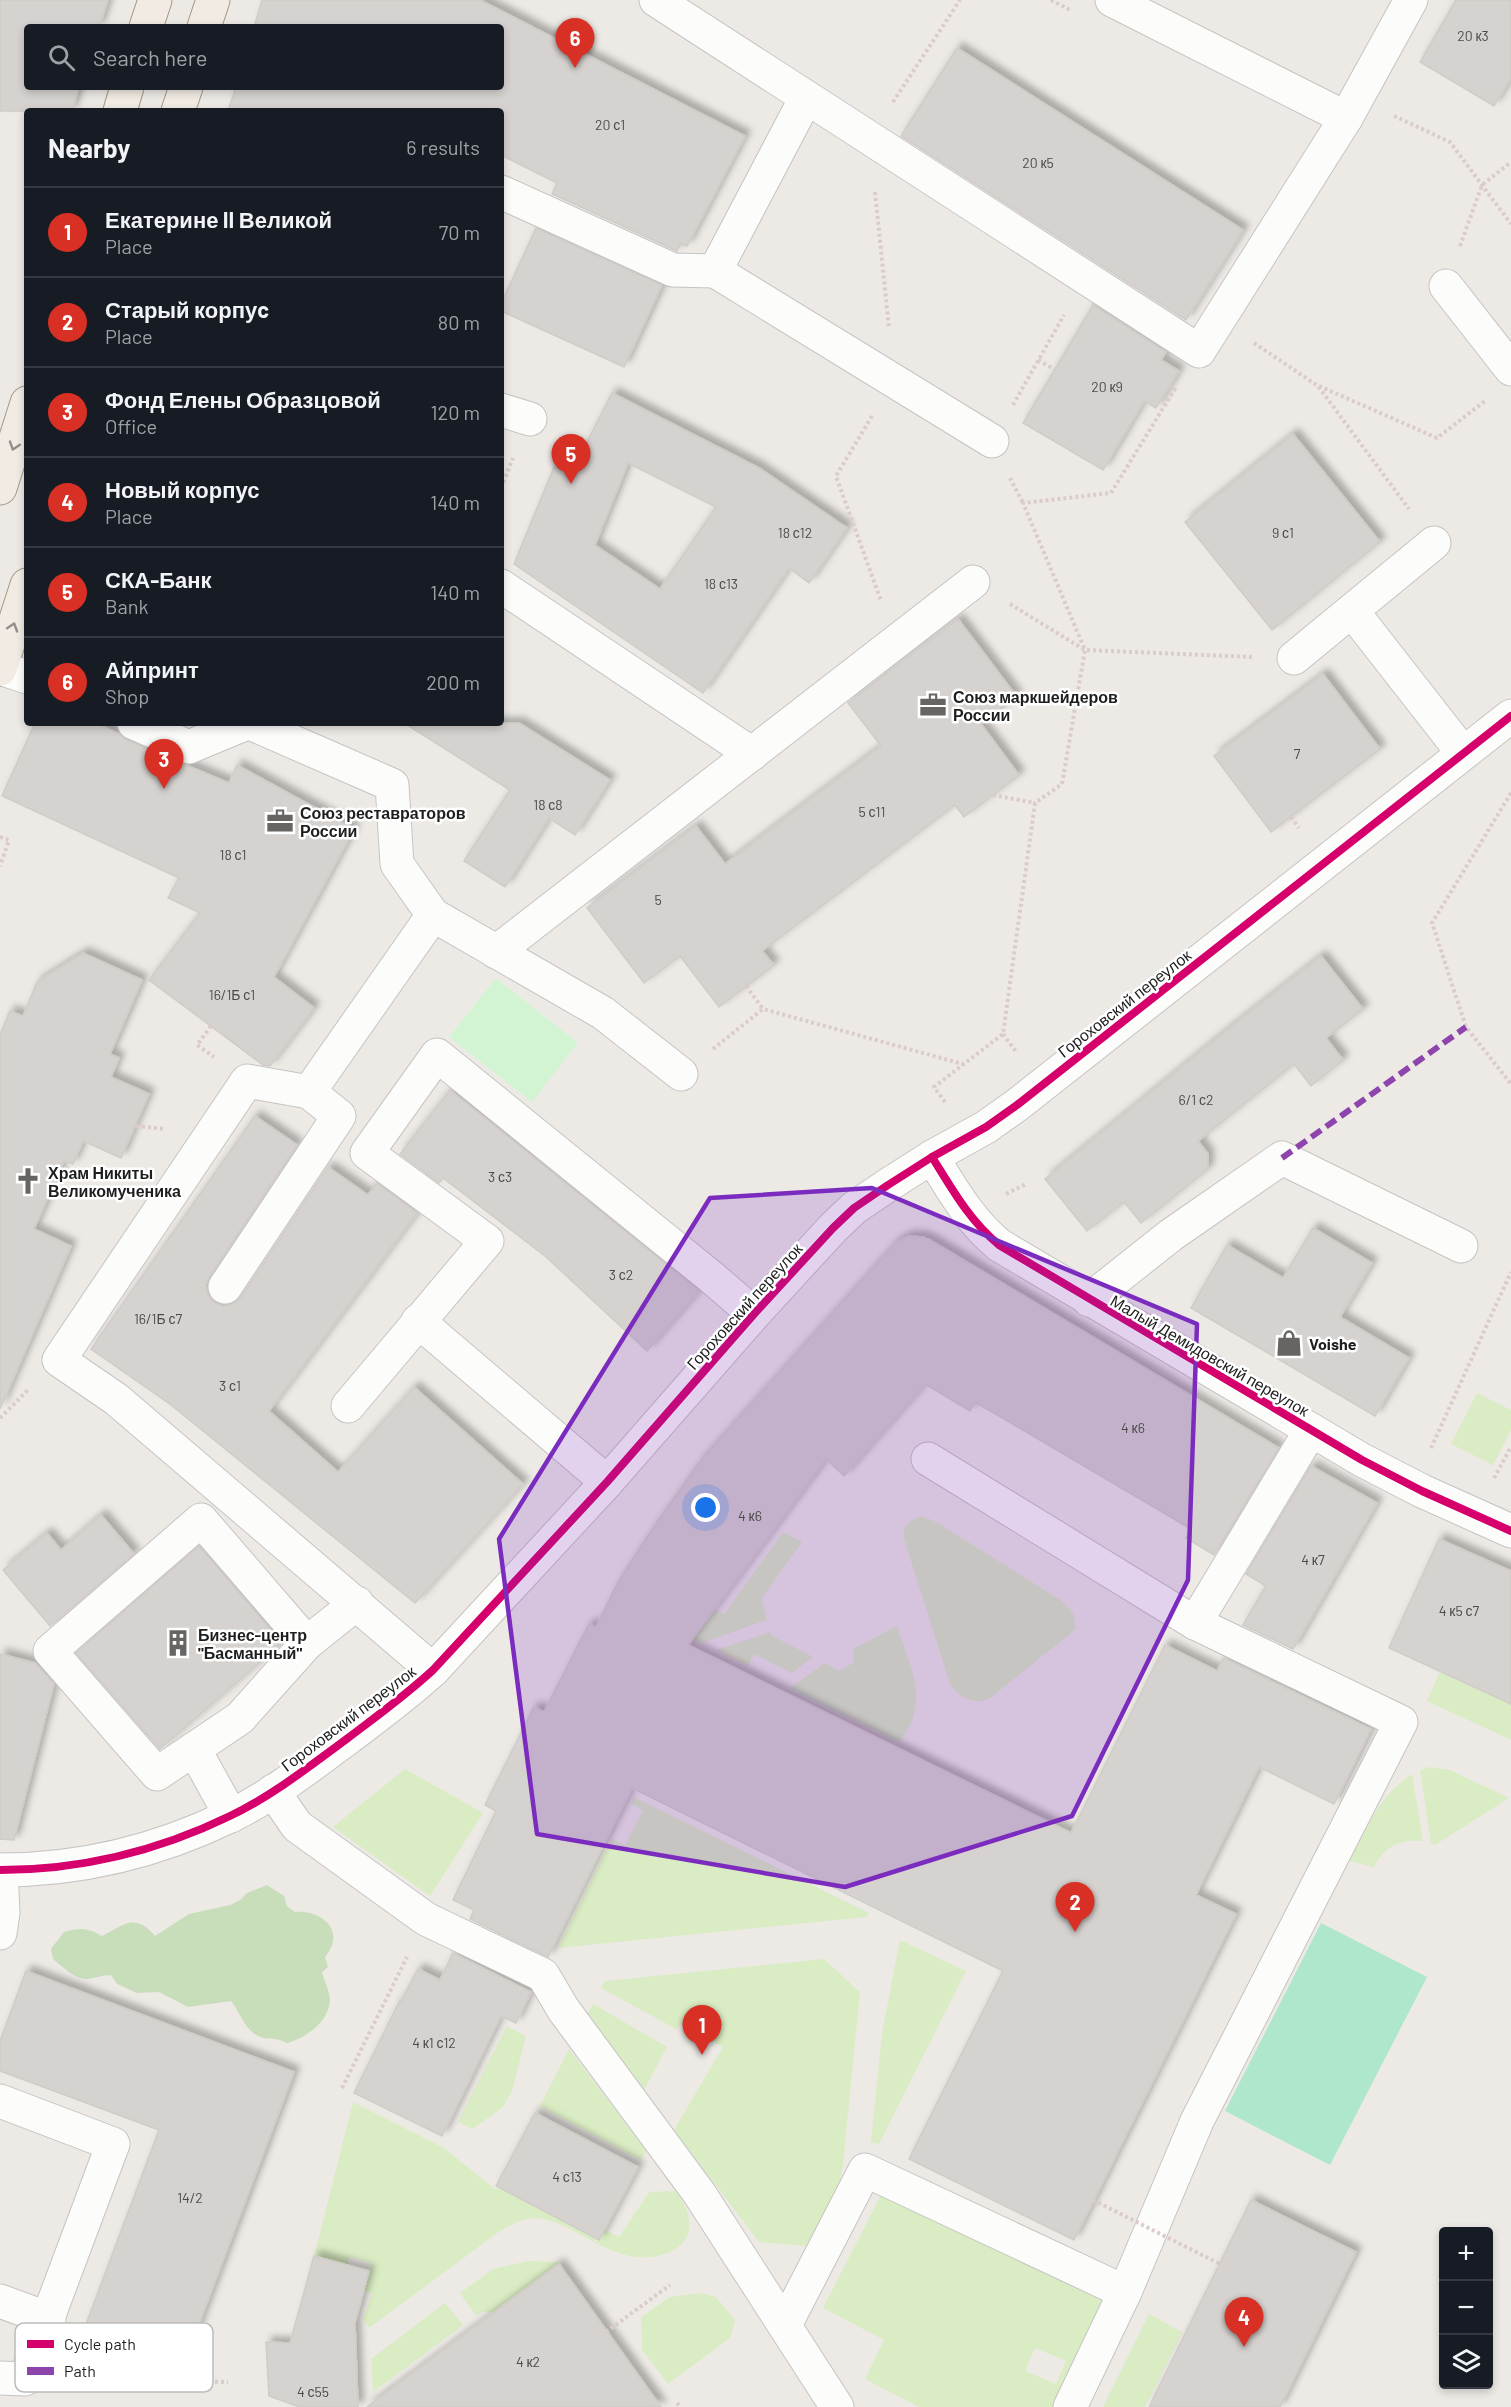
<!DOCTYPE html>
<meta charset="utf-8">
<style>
:root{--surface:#171b24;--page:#242831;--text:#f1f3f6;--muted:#9ea1a6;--line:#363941;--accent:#d93025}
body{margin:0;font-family:Barlow,sans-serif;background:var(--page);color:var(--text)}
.controls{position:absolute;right:18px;bottom:18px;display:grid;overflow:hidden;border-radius:6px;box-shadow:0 3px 9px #0003}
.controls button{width:54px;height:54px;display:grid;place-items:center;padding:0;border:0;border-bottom:2px solid var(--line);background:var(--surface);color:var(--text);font:30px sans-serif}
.you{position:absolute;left:706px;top:1508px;width:21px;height:21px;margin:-15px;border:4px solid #fff;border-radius:50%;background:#1a73e8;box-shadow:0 0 0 9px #1a73e833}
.badge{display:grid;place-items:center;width:39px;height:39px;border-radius:50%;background:var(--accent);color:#fff;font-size:20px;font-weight:700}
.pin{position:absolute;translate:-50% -50px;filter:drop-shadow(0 2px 3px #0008)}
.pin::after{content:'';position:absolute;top:32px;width:21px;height:18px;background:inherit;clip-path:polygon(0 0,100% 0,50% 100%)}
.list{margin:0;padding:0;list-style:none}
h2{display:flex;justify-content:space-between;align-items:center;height:78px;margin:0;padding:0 24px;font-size:26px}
h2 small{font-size:20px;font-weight:400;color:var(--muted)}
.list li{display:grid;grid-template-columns:39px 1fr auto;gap:18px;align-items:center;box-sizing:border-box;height:90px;padding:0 24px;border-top:2px solid var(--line)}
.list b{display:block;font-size:22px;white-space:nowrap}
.list p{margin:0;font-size:20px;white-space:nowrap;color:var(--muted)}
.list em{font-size:20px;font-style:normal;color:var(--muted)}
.icon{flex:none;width:33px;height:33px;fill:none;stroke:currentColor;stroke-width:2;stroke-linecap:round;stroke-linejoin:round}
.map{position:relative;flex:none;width:1511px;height:2407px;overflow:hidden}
.search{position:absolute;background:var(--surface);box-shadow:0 3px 9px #0003;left:24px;top:24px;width:480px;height:66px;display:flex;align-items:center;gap:15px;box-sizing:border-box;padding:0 21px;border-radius:6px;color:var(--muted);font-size:22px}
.panel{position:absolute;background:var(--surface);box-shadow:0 3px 9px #0003;left:24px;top:108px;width:480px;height:618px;border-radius:6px}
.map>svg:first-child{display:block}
.grass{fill:#daecc3;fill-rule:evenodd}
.forest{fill:#c8ddb9}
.park{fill:#d3f4d2}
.pitch{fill:#afe7cd}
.building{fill:#d5d2cf;stroke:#d0ccc8;stroke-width:1.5;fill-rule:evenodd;filter:url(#shadow)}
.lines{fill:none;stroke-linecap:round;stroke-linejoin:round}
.minor-casing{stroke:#c5c4c2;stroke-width:35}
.major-casing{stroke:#a39882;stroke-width:35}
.path{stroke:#dbcbc9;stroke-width:4;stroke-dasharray:3 3;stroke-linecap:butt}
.minor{stroke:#fcfcfb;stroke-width:33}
.major{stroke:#f1ebe3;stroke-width:33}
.path-bridge{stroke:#dbcbc9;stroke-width:4;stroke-dasharray:3 3;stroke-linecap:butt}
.quiet{stroke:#8e44ad;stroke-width:6;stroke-dasharray:12 6;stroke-linecap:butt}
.cycleway-casing{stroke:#fff;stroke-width:11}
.cycleway{stroke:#d6006c;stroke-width:8}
.oneway{stroke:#928f8a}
.marked{fill:#7b2cbf;fill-opacity:0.2;stroke:#7b2cbf;stroke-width:4.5;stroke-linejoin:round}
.labels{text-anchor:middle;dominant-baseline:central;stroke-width:5;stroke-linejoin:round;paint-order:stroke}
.number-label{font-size:14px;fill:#4c4b4a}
.poi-label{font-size:16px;font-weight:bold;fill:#1e1e1e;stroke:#fff;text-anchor:start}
.street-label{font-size:16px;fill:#1e1e1e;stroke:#fff}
.key{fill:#fff;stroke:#bcbcbc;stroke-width:1.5}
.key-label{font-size:16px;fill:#1e1e1e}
</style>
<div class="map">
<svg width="1511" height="2407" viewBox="0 0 1511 2407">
<defs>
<filter id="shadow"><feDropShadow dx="5.5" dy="-5.5" stdDeviation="3" flood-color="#0004"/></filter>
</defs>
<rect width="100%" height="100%" fill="#edeae6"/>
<g class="grass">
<polygon points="1477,1393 1511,1410 1511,1430 1493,1465 1451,1444"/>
<path d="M 921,1517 L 933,1520 L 1062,1601 L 1073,1613 L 1076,1629 L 989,1699 C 973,1705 959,1698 950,1684 L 904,1539 C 902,1527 909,1519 921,1517 Z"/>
<polygon points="783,1532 802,1542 762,1598 767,1620 702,1643 682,1634 633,1570 724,1614"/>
<path d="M 897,1626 C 910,1668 932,1702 899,1742 L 790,1688 L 825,1663 L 840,1671 L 854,1662 L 853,1649 Z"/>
<polygon points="770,1632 771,1635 813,1657 792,1673 754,1654 748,1666 716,1650"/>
<polygon points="1440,1672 1511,1704 1511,1740 1427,1701"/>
<polygon points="1429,1767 1450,1770 1509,1798 1435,1845 1431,1843 1420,1770"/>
<polygon points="405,1769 483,1813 430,1896 333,1827"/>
<path d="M 1412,1774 L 1423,1841 C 1400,1839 1384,1846 1374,1867 L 1349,1861 C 1366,1828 1381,1794 1412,1774 Z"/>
<polygon points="634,1797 869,1913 867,1917 558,1948 612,1839 625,1845 643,1810 631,1804"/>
<polygon points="900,1940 966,1971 879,2144 871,2142 882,2033"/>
<polygon points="824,1959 860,1992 843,2164 839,2187 807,2246 759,2242 674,2130 723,2047 681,2024 676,2029 601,1988 605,1981"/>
<polygon points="593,2004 667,2047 644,2090 587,2015"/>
<polygon points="507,2026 526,2036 512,2091 503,2107 473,2129 458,2122"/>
<polygon points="569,2049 646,2151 641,2160 540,2106"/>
<path d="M 353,2102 L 444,2148 L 495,2189 L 499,2188 L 596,2238 L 595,2241 L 597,2242 L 604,2229 L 619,2237 L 649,2192 L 675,2191 C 684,2203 691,2214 689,2229 C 687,2241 680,2247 670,2252 C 611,2277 567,2207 523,2220 C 501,2227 483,2244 465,2257 C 433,2281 401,2304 369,2328 L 363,2319 L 372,2294 L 364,2291 L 371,2263 L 350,2257 L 347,2265 L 314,2256 Z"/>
<path d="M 882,2193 L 1105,2299 L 1053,2407 L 919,2407 L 865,2379 L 884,2340 L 823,2308 ZM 1035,2348 L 1066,2361 L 1056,2384 L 1025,2371 Z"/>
<polygon points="528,2261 560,2262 493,2312 483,2312 476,2316 460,2293 493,2269"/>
<polygon points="700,2293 716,2297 735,2320 731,2336 726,2341 668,2384 642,2350 641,2317 670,2297"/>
<polygon points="445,2303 463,2325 373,2392 371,2359"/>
<polygon points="1149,2314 1182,2332 1145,2407 1103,2407"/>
</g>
<path class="forest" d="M 267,1885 L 284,1896 L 287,1906 L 295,1912 C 322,1910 347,1931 325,1957 L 328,1967 L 322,1972 C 324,1981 329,1989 330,1999 C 330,2021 306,2038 287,2043 C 274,2036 269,2041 258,2036 C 244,2029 240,2012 231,2001 L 188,2007 L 159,1992 L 137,1993 L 117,1984 L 111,1975 C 102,1975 96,1978 87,1979 C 74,1979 63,1967 53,1959 L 51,1949 L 64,1932 C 79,1927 89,1928 102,1936 C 124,1925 135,1912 155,1936 L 189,1914 L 230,1905 L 240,1900 L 247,1893 Z"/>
<polygon class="park" points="496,978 578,1043 532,1102 449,1037"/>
<polygon class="pitch" points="1321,1923 1427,1977 1330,2165 1225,2111"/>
<g class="building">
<polygon points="0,0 108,0 99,27 27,27 27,87 79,87 72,111 0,111"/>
<polygon points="262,0 480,0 745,136 687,246 681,243 677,251 552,194 557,183 501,155 501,111 228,111 236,87 501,87 501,27 254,27"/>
<polygon points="1456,0 1511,0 1511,78 1494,106 1420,62"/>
<polygon points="957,48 1243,230 1186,320 901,136"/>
<polygon points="536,228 662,285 624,367 501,311 501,304"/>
<polygon points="1093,305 1166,352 1161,360 1179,371 1156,408 1144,401 1103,470 1023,423"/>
<path d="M 612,393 L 759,468 L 847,528 L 809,583 L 789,568 L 703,693 L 514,564 L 554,467 L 571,473 ZM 628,463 L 716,507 L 660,589 L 595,545 Z"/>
<polygon points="1293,434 1380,542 1272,630 1185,522"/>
<polygon points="958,619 1017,697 981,724 1019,775 964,817 955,805 762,951 774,965 719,1007 680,956 644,983 587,908 696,826 725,864 881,746 848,703"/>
<polygon points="1323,674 1380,749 1271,832 1214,756"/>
<polygon points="35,723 95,723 119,734 126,740 229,783 237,765 354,829 274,977 314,1008 270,1066 263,1065 149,980 200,913 168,898 179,878 2,796"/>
<polygon points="404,723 519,723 610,780 575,835 549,818 505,887 464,861 510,790"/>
<polygon points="83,953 142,980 110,1054 119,1058 111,1077 149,1094 121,1158 83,1141 73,1164 64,1161 34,1229 71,1246 0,1409 0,1034 10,1011 23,1016 37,982"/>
<polygon points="1321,956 1363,1009 1326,1038 1343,1060 1311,1086 1294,1064 1198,1141 1208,1154 1208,1169 1141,1223 1124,1202 1087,1231 1045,1179 1228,1029"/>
<polygon points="450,1090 699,1291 647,1351 545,1256 443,1178 439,1183 400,1154"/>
<polygon points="255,1116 297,1145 209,1277 206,1285 208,1295 215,1303 223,1306 233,1304 241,1297 328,1167 368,1195 377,1183 417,1213 269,1411 338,1472 414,1387 523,1484 415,1603 171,1405 91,1349"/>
<polygon points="1313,1228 1372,1263 1340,1317 1409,1358 1375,1416 1191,1308 1227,1245 1283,1278"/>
<polygon points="909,1236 923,1237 930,1240 1279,1448 1214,1555 1186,1538 1191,1529 975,1402 970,1411 925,1384 844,1476 826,1459 688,1645 1071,1833 1165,1645 1217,1671 1224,1658 1371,1729 1334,1804 1259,1767 1196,1895 1236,1914 1074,2240 909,2159 1003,1971 632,1788 548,1957 470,1919 474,1910 453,1900 496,1811 485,1805 534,1707 544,1712 589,1624 596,1627 618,1582 651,1531 701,1460 896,1242"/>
<polygon points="1311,1466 1377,1503 1293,1649 1243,1625 1266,1586 1246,1574"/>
<polygon points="101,1515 134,1554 50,1626 3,1570 47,1533 61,1550"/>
<polygon points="1439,1539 1511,1571 1511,1704 1389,1648"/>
<polygon points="199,1546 282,1643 160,1749 76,1653"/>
<polygon points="0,1654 35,1663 54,1684 14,1840 0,1839"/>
<polygon points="453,1953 531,1992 516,2023 501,2016 442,2136 354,2093 400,2000 401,2001 418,1969 440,1980"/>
<polygon points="26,1971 294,2072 184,2364 85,2327 159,2130 0,2071 0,2041"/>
<polygon points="535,2113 638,2167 599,2240 496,2186"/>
<polygon points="1251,2200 1356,2252 1280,2407 1149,2407"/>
<polygon points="314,2256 369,2271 355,2323 358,2407 299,2407 269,2396 266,2342 290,2343"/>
<polygon points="559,2264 661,2407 367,2407"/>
</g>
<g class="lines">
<defs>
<g id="minor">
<polyline points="656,0 1199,351 1346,118 1411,0"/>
<polyline points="1112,0 1346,118"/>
<polyline points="806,98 715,271 992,441"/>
<polyline points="501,192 673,270 715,271"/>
<polyline points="1446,286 1511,369"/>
<polyline points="501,410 530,419"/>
<polyline points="501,586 752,754"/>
<polyline points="1352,611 1463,753"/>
<polyline points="1294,658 1434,543"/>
<polyline points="0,668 27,677"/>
<polyline points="134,723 189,747 247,723"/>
<polyline points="250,723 392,785 397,864 433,915 603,1013 681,1074"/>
<polyline points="496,952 973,582"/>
<path d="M 932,1157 C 952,1189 969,1220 999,1245 L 1362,1460 L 1422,1491 L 1511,1531"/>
<polyline points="225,1287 339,1116 309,1092"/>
<polyline points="1089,1300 1171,1235 1282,1158 1461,1246"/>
<polyline points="418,1321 607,1482"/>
<polyline points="348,1406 487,1241 367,1153 437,1055 710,1276 754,1314"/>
<polyline points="928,1459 1195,1623 1401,1722 1197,2121 1125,2292 1070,2407"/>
<polyline points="1195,1623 1311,1430"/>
<polyline points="307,1643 201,1520 50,1651 157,1774 240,1718 307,1643 357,1603"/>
<polyline points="433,1670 116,1399 59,1360 247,1081 309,1092 433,915"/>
<polyline points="194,1749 231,1816"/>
<polyline points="273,1791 297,1826 426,1919 543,1975 563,2009 699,2193 837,2407"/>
<path d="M 0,1870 C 79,1870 158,1851 230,1816 C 272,1796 310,1766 348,1738 C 377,1716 406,1695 433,1670 L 607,1482 L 754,1314 L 833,1228 L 854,1208 L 888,1185 L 932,1157 L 986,1127 L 1017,1105 L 1511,716"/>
<polyline points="0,1933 3,1913 1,1870"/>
<polyline points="0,2101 113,2144 25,2379 0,2378"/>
<polyline points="0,2301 49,2319"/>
<polyline points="785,2325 865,2170 1125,2292"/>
</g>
<g id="major">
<polyline points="146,27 155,0"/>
<polyline points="204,27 213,0"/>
<polyline points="120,111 127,87"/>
<polyline points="178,111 186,87"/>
<polyline points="0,488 27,403"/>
<polyline points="0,669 27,585"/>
</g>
</defs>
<use href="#minor" class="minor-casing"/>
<use href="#major" class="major-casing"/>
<g class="path">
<polyline points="1051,0 1072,11"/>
<polyline points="893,102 960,0"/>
<polyline points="1394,116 1450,142 1511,224"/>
<polyline points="875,192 889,328"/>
<polyline points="1460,246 1482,185 1511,162"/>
<polyline points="1254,343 1318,386 1409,509"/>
<polyline points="1038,360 1054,369"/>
<polyline points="1319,386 1437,438 1485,401"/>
<polyline points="1013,405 1064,315"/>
<polyline points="872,416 836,476 881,601"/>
<polyline points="1010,478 1023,503"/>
<polyline points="501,488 513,458"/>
<polyline points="1010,604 1085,650 1253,657"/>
<polyline points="1511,793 1432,923 1466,1027 1511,1084"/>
<polyline points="993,795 1035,803"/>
<polyline points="1291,817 1299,828"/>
<polyline points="0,837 9,840 0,866"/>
<polyline points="746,986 763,1009"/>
<polyline points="211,1026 197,1045 214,1057"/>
<polyline points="1003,1034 1017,1053"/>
<polyline points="713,1049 763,1009 963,1064"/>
<polyline points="945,1102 934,1087 1003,1034 1035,803 1062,784 1085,650 1023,503 1111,493 1176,387"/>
<polyline points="136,1126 165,1129"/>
<polyline points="1006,1194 1026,1184"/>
<polyline points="0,1418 28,1390"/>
<polyline points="1431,1448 1511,1272"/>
<polyline points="1494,1478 1511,1447"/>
<polyline points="342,2088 407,1957"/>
<polyline points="606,2332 670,2285"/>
<polyline points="71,2379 228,2382"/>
<polyline points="677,2403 680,2407"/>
</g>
<use href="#minor" class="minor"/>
<use href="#major" class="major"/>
<polyline class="path-bridge" points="1093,2200 1220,2264"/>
<polyline class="quiet" points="1282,1158 1466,1027"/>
<defs>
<g id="cycleway">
<path d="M 932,1157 C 952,1189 969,1220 999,1245 L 1362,1460 L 1422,1491 L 1511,1531"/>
<path d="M 0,1870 C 79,1870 158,1851 230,1816 C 272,1796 310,1766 348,1738 C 377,1716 406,1695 433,1670 L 607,1482 L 754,1314 L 833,1228 L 854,1208 L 888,1185 L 932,1157 L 986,1127 L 1017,1105 L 1511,716"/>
</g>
</defs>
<use href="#cycleway" class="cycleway-casing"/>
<use href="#cycleway" class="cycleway"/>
</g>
<defs><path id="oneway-chevron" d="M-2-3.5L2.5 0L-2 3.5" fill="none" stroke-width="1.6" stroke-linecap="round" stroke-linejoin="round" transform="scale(1.5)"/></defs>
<g class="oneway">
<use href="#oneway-chevron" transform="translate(14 446) rotate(108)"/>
<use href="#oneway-chevron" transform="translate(13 627) rotate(-72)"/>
</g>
<path class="marked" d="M 872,1188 L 1197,1324 L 1188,1580 L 1072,1816 L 845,1887 L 537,1834 L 499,1539 L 710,1198 Z"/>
<defs>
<symbol id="office-bare" viewBox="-9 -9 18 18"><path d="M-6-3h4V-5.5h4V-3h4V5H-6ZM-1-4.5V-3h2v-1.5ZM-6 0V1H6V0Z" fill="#666564" stroke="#fff" stroke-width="2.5" paint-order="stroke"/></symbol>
<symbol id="church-bare" viewBox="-9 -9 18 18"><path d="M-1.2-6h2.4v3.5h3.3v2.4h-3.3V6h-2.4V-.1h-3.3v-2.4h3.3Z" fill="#666564" stroke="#fff" stroke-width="2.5" paint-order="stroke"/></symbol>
<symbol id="shop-bare" viewBox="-9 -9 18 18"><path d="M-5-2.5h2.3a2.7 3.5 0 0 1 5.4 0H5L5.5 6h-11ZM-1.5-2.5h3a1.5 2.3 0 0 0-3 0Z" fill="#666564" stroke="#fff" stroke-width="2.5" paint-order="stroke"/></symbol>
<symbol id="building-bare" viewBox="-9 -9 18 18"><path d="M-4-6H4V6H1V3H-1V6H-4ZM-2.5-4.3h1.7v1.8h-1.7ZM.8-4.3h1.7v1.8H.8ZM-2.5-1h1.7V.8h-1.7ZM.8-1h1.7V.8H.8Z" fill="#666564" stroke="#fff" stroke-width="2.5" paint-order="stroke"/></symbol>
</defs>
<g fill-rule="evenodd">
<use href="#office-bare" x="914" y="686" width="38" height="38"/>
<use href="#office-bare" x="261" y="802" width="38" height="38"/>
<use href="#church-bare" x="9" y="1162" width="38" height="38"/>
<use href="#shop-bare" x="1270" y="1324" width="38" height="38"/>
<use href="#building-bare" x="159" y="1624" width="38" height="38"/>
</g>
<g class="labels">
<g class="number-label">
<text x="1473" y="35">20 к3</text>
<text x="610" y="124">20 с1</text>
<text x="1038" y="162">20 к5</text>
<text x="1107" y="386">20 к9</text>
<text x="795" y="532">18 с12</text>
<text x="1283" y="532">9 с1</text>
<text x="721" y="583">18 с13</text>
<text x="1297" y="753">7</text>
<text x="548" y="804">18 с8</text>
<text x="872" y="811">5 с11</text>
<text x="233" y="854">18 с1</text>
<text x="658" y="899">5</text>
<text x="232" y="994">16/1Б с1</text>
<text x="1196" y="1099">6/1 с2</text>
<text x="500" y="1176">3 с3</text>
<text x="621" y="1274">3 с2</text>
<text x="158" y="1318">16/1Б с7</text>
<text x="230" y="1385">3 с1</text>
<text x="1133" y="1427">4 к6</text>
<text x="750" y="1515">4 к6</text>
<text x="1313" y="1559">4 к7</text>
<text x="1459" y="1610">4 к5 с7</text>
<text x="434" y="2042">4 к1 с12</text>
<text x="567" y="2176">4 с13</text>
<text x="190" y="2197">14/2</text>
<text x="528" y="2361">4 к2</text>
<text x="313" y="2391">4 с55</text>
</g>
<g class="poi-label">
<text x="953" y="696">Союз маркшейдеров<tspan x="953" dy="18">России</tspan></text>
<text x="300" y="812">Союз реставраторов<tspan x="300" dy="18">России</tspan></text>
<text x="48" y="1172">Храм Никиты<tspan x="48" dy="18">Великомученика</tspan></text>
<text x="1309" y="1343">Voishe</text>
<text x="198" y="1634">Бизнес-центр<tspan x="198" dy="18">"Басманный"</tspan></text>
</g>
<g class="street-label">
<text transform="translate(1124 1003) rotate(-38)">Гороховский переулок</text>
<text transform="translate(744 1306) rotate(-48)">Гороховский переулок</text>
<text transform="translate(1210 1355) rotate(30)">Малый Демидовский переулок</text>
<text transform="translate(348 1718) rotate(-37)">Гороховский переулок</text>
</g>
</g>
<rect x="15" y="2323" width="198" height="69" rx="9" class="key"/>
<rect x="27" y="2340" width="27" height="8" fill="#d6006c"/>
<rect x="27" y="2367" width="27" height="8" fill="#8e44ad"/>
<g class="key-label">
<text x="64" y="2350">Cycle path</text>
<text x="64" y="2377">Path</text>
</g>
</svg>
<div class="controls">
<button>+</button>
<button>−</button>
<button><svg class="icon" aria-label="layers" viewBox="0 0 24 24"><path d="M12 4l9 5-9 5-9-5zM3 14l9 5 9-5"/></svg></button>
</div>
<div class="you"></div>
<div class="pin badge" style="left:702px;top:2055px">1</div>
<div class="pin badge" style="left:1075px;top:1932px">2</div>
<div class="pin badge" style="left:164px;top:789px">3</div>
<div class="pin badge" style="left:1244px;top:2347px">4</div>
<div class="pin badge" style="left:571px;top:484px">5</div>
<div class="pin badge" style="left:575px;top:68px">6</div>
<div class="search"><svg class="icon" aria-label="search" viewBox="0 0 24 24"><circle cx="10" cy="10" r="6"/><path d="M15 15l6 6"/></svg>Search here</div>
<section class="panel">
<h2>Nearby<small>6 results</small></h2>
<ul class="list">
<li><span class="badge">1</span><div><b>Екатерине II Великой</b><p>Place</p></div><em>70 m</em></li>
<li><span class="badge">2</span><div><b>Старый корпуc</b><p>Place</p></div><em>80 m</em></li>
<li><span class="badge">3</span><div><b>Фонд Елены Образцовой</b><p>Office</p></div><em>120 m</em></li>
<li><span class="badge">4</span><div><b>Новый корпус</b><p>Place</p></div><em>140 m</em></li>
<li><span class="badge">5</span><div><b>СКА-Банк</b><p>Bank</p></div><em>140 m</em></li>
<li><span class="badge">6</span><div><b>Айпринт</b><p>Shop</p></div><em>200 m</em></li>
</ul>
</section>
</div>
